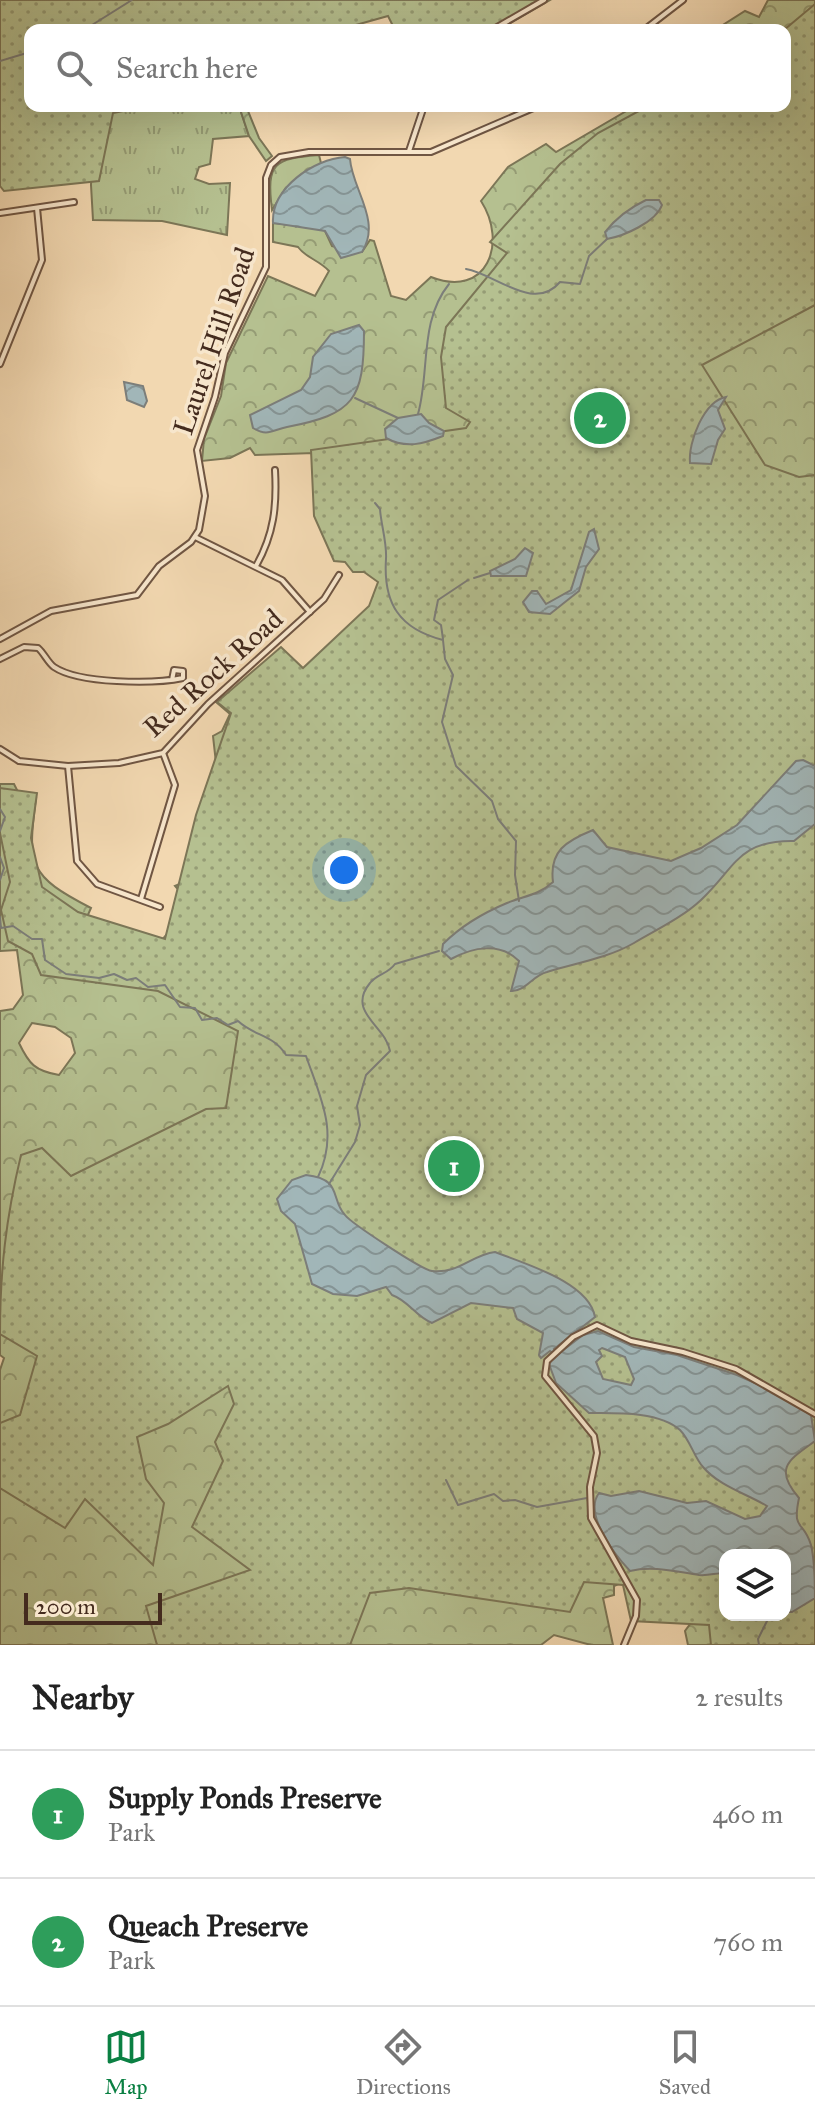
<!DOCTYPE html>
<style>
:root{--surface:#fff;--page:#f2f2f2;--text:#222;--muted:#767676;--line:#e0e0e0;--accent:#0b8043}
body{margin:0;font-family:"IM FELL Great Primer",serif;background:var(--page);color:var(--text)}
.controls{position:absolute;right:24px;bottom:24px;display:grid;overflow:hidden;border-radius:16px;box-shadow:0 8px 32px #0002}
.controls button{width:72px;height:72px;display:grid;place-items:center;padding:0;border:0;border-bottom:2px solid var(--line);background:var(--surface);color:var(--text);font:40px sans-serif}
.scale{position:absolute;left:24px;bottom:20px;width:138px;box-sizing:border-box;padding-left:8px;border:4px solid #442b1e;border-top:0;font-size:22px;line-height:28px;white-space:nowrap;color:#442b1e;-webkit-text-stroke:6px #f7e6cc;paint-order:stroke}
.you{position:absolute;left:344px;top:870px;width:28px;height:28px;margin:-20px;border:6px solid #fff;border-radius:50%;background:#1a73e8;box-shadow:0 0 0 12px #1a73e833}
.badge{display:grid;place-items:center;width:52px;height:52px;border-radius:50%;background:var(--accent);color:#fff;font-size:26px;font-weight:700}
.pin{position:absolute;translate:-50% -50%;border:4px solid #fff;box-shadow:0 2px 8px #0006}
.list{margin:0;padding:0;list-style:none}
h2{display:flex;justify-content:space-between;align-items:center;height:104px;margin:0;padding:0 32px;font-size:34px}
h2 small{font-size:26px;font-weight:400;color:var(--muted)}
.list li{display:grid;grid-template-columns:52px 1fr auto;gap:24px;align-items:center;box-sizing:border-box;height:128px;padding:0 32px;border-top:2px solid var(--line)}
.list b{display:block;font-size:30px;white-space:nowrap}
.list p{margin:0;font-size:26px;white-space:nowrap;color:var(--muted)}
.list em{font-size:26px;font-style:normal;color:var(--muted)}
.icon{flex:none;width:44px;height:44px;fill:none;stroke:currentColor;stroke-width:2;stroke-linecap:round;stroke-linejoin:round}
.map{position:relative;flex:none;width:815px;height:1645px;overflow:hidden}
.search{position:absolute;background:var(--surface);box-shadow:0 8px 32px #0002;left:24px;right:24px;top:24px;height:88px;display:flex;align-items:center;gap:20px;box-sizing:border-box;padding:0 28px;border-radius:16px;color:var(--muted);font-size:30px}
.sheet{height:360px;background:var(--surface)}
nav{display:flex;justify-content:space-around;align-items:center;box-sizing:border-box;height:112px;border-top:2px solid var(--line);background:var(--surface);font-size:22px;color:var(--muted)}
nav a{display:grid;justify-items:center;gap:4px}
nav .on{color:var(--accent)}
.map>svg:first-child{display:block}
.grass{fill:url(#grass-tufts);stroke:#7c7657;stroke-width:2}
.forest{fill:url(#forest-crowns);stroke:#7c7657;stroke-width:2;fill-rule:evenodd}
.park{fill:url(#park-dots);stroke:#7c7657;stroke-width:2;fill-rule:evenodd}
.water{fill:url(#water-waves);stroke:#7c7e7a;stroke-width:2;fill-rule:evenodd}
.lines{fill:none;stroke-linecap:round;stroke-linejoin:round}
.stream{stroke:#7c7e7a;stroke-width:2}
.minor-casing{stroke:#705643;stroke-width:8}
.minor{stroke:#f7e6cc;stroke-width:4}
.labels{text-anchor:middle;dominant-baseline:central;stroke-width:7;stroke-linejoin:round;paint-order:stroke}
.street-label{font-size:28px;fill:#442b1e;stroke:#f7e6cc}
</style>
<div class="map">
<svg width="815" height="1645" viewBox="0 0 815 1645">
<defs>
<pattern id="grass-tufts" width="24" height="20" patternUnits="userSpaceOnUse" patternTransform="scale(2)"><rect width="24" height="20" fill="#b5c090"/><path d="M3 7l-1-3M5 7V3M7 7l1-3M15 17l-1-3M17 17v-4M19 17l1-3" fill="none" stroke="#959c75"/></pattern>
<pattern id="forest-crowns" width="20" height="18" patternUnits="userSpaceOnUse" patternTransform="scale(2)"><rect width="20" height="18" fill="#b5c090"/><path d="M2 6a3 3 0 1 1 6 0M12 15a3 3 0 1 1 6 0" fill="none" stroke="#959c75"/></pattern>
<pattern id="park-dots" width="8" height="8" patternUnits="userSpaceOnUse" patternTransform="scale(2)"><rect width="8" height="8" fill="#b5c090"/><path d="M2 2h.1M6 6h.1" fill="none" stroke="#959c75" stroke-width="1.8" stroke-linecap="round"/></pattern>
<pattern id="water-waves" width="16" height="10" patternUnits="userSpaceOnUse" patternTransform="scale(2)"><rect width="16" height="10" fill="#a1b6b8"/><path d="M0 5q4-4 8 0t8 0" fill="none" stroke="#859495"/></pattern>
</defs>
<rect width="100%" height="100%" fill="#f2d8b1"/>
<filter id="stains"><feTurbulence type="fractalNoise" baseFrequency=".0025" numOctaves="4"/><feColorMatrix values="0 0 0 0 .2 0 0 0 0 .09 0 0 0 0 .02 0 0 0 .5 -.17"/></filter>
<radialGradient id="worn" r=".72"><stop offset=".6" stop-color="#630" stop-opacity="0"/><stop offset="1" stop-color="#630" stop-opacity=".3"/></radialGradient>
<polygon class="grass" points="94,106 239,106 249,136 213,139 210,164 199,167 195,179 209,184 230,183 227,235 162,221 93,220 91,185"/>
<g class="forest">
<path d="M 768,0 L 815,0 L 815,766 L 347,650 L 381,588 L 314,453 L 255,455 L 250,448 L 230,458 L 202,461 L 204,439 L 221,396 L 226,363 L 268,276 L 315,296 L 329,271 C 319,260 306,258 298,247 L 273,242 L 273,223 L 320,228 L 325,231 L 332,246 L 362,252 L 370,240 L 374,241 L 391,296 L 406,300 L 431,277 C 487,299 508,243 481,201 L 508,167 L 546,144 L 556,152 L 635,106 L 785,106 L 785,30 L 715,30 L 745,11 L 759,17 Z"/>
<polygon points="239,106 246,106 259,138 272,156 266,161 249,136"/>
<path d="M 319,155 L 321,163 L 286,188 L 272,210 C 266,162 274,159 319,155 Z"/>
<path d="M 224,695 L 230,699 L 720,1509 L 725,1615 L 785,1615 L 810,1645 L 688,1645 L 685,1631 L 693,1620 L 625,1581 L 614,1586 L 614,1595 L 603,1598 L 613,1645 L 591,1645 L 554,1635 L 541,1645 L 0,1645 L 0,1370 L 4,1358 L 0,1355 L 0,1011 L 13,1009 L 23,995 L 17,950 L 0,951 L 0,784 L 14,784 L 19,794 L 36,798 C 27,866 29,876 91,908 L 87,917 L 160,942 L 169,932 L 182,894 L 175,886 L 187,881 L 216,763 L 213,736 L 222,731 L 230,714 L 216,702 ZM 32,1023 L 55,1027 L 71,1038 L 75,1053 L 59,1075 C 35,1071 29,1064 19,1043 Z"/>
</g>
<g class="park">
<polygon points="0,0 550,0 498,30 395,30 388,16 338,30 30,30 30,106 150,106 113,113 99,181 4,191 0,186"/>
<path d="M 815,4 L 815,305 L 702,365 L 765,465 L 799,477 L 815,475 L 815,1645 L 711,1645 L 709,1625 L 631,1621 L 623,1585 L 584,1582 L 570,1612 L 409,1588 L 370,1593 L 350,1645 L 157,1645 L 146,1606 L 250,1570 L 192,1527 L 223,1461 L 215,1442 L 234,1404 L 228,1386 L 168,1424 L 137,1437 L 146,1479 L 164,1503 L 153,1565 L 85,1499 L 65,1528 L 0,1488 L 0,1423 L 20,1415 L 37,1356 L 0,1334 C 0,1270 6,1218 21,1155 L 42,1148 L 71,1176 L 206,1109 L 226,1108 L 238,1031 L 158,991 L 41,975 L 32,954 L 8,941 L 1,910 L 10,882 L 0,833 L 0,788 L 37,793 L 31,838 L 42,887 L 78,912 L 165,939 L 196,815 L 231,713 L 217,702 L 281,647 L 303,668 L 369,606 L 378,582 L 364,572 L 353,572 L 345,562 L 334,561 L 314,516 L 311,450 L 466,428 L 470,422 L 446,408 L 441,357 L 446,327 L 507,253 L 490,242 L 560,164 L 598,133 L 648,106 L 785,106 L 784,30 ZM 725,1555 L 785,1555 L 785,1615 L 725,1615 Z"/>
</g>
<g class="water">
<path d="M 345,157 L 350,159 C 352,189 382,221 362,252 L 341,258 L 325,231 L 273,223 C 271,188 314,159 345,157 Z"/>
<path d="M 646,200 L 659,200 L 662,205 C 656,222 624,236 607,239 L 605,232 C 617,217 629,208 646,200 Z"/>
<path d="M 359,325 L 364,331 C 364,400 354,414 287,427 C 272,430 268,437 253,428 L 250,415 L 301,390 L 310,377 L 313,357 L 331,334 Z"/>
<polygon points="124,382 143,386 147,401 144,407 127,400"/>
<path d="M 726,397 L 718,410 L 725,429 L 718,440 L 711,464 L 690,463 C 688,442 704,401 726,397 Z"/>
<path d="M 421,414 L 429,423 L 444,431 L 443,436 C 423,444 406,449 386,438 L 385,429 L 398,418 Z"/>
<polygon points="594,529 599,549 586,567 579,591 550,614 529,612 523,602 532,591 537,591 546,604 571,590 589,532"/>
<polygon points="525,548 533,553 526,576 491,576 490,571 515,559"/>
<path d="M 803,760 L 815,766 L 815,824 L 794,841 C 738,840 736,867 701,900 C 683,917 656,930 634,943 C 608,958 576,963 547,972 C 533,975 525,992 511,991 L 519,961 C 500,942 473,947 451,959 L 442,951 L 443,944 C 461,926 483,913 507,903 C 524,896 539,895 553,882 C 549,851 566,841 593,830 L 607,847 L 671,861 L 701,848 L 737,825 L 796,761 Z"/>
<path d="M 306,1175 C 343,1179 330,1199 345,1215 C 351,1223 422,1270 432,1271 C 459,1274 471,1255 495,1252 C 525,1264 589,1282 595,1317 L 554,1349 L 558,1354 L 583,1335 L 598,1331 L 634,1347 L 677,1355 L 737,1375 L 770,1390 L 811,1415 L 815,1441 C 789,1460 773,1468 799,1498 C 792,1532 803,1519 811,1545 C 815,1562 815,1580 815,1598 L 792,1612 L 785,1612 L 785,1555 L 725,1555 L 725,1573 C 716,1573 708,1576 699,1575 C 677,1572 653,1565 630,1571 C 615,1555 583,1514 599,1493 L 611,1496 L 639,1491 L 687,1503 L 706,1501 L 745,1519 L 760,1516 L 767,1506 C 747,1494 719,1486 703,1467 C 694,1457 690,1440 680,1430 C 659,1411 615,1413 589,1413 L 556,1383 L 549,1364 L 555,1355 L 550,1351 L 541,1358 L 539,1355 L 543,1333 L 517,1319 L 513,1308 L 471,1303 L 432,1323 C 415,1316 409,1301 392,1295 L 386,1287 L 357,1296 L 333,1294 L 312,1284 L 295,1224 L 281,1211 L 277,1199 L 292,1180 ZM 602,1348 L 625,1357 L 634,1379 L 631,1385 L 603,1379 L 596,1362 L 602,1356 L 599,1350 Z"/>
</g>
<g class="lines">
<g class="stream">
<polyline points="84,30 132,0"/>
<polyline points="0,61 30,52"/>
<path d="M 466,269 C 496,274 534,313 560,282 L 580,284 L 589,256 L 607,239"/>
<polyline points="355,398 398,418"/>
<path d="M 418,414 C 430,372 419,321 449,284"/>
<path d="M 375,503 L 380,509 C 381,525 387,542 386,559 C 383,604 400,629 443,640 L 445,659 L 453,675 L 442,722 L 456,766 L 492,801 L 498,819 L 516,841 L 515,875 L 519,901"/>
<polyline points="474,578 490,573"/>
<polyline points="443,639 441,625 434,620 438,600 468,580"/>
<polyline points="0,809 5,817 0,831"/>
<polyline points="0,857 4,868 0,880"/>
<path d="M 0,917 L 1,928 L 13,926 L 32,939 L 42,939 L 45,960 L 66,974 L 99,978 L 114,974 L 127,980 L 136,978 L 148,987 L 165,985 L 180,1007 L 195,1008 L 202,1020 L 217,1018 L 228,1025 L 238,1021 C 254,1036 274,1035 286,1055 L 306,1056 C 321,1099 339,1133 318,1177"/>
<path d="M 329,1184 L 355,1142 L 360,1125 L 357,1106 L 366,1075 L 390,1051 C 386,1026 346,1012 370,983 C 377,974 388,974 395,964 L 439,951"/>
<polyline points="446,1480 458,1505 494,1494 503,1501 515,1500 537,1507 587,1498"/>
<polyline points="759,1645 758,1639 770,1615"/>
</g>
<defs>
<g id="minor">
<polyline points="492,30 544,0"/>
<polyline points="644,30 683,0"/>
<polyline points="409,151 424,106"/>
<polyline points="0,213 74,202"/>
<polyline points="0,364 42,260 37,208"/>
<polyline points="195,537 282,580 310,612"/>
<path d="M 256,566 C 274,534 277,506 275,470"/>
<polyline points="0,639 51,611 137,595 159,566 191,542 199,530 205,496 197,450 215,397 225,353 266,267 266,178 271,165 280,157 309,152 431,152 538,106"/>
<path d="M 0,659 L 24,647 L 38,648 C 44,653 48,663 54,667 C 79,684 154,684 183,678 L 183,671 L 174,670 L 172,680"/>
<polyline points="0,749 19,761 68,766 119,763 163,753 208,704 324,599 339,575"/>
<polyline points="68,766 77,861 97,884 160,907"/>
<polyline points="141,899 175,785 163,753"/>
<polyline points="624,1645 636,1616 637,1600 591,1518 590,1487 597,1453 594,1436 545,1376 547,1361 573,1337 597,1325 631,1341 683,1352 736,1369 815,1414"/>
</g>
</defs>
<use href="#minor" class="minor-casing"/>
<use href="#minor" class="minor"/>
</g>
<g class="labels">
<g class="street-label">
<text transform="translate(214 341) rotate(-71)">Laurel Hill Road</text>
<text transform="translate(213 673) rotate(-42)">Red Rock Road</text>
</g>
</g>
<rect width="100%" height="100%" filter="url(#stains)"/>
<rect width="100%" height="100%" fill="url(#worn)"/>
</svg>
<div class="controls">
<button><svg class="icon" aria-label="layers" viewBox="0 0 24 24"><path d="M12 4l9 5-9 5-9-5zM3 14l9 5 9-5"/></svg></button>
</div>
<div class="scale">200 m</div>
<div class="you"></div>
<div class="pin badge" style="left:454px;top:1166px;background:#2e9e5b">1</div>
<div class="pin badge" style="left:600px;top:418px;background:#2e9e5b">2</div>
<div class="search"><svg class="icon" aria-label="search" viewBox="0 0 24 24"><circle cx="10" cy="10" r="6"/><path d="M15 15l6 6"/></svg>Search here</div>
</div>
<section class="sheet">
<h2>Nearby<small>2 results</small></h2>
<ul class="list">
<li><span class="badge" style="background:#2e9e5b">1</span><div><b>Supply Ponds Preserve</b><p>Park</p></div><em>460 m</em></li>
<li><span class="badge" style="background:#2e9e5b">2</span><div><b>Queach Preserve</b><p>Park</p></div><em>760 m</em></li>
</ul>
</section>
<nav>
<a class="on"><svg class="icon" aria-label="map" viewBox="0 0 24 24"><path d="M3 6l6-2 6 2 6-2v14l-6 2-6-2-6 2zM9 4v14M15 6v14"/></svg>Map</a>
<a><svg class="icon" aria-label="directions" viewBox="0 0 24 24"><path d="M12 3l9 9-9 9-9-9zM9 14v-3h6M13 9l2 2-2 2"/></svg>Directions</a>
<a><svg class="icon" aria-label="saved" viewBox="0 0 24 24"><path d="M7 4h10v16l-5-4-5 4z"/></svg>Saved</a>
</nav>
